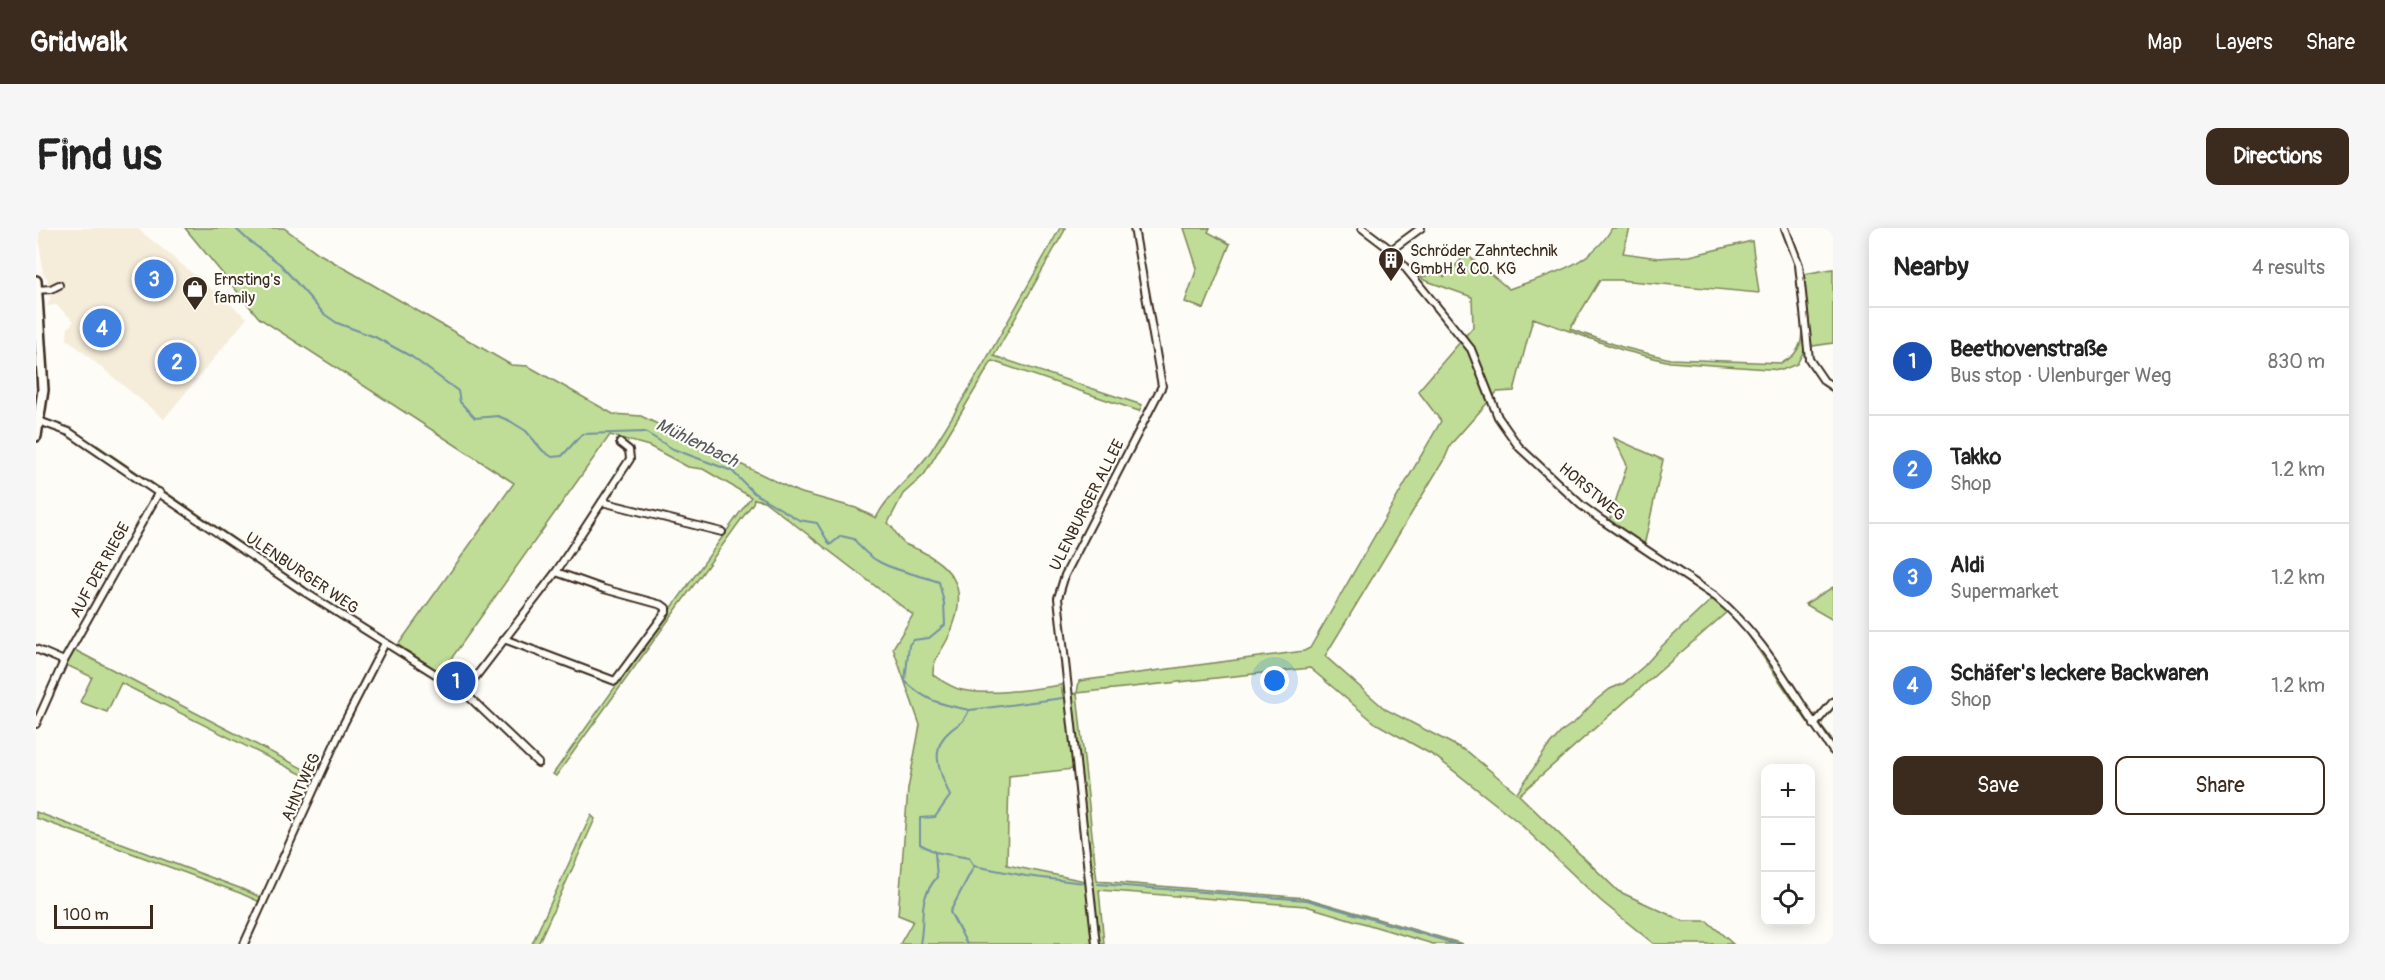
<!DOCTYPE html>
<meta charset="utf-8">
<style>
:root{--surface:#fff;--page:#f6f6f6;--text:#222;--muted:#767676;--line:#e0e0e0;--accent:#3b2a1e}
body{margin:0;font-family:Pangolin,sans-serif;background:var(--page);color:var(--text)}
.controls{position:absolute;right:18px;bottom:18px;display:grid;overflow:hidden;border-radius:12px;box-shadow:0 3px 15px #0003}
.controls button{width:54px;height:54px;display:grid;place-items:center;padding:0;border:0;border-bottom:2px solid var(--line);background:var(--surface);color:var(--text);font:30px sans-serif}
.scale{position:absolute;left:18px;bottom:15px;width:99px;box-sizing:border-box;padding-left:6px;border:3px solid #3b2a1e;border-top:0;font-size:16px;line-height:21px;white-space:nowrap;color:#3b2a1e;-webkit-text-stroke:4px #fdfcf7;paint-order:stroke}
.you{position:absolute;left:1239px;top:453px;width:21px;height:21px;margin:-15px;border:4px solid #fff;border-radius:50%;background:#1a73e8;box-shadow:0 0 0 9px #1a73e833}
.badge{display:grid;place-items:center;width:39px;height:39px;border-radius:50%;background:var(--accent);color:#fff;font-size:20px;font-weight:700}
.pin{position:absolute;translate:-50% -50%;border:3px solid #fff;box-shadow:0 2px 6px #0006}
.list{margin:0;padding:0;list-style:none}
h2{display:flex;justify-content:space-between;align-items:center;height:78px;margin:0;padding:0 24px;font-size:26px}
h2 small{font-size:20px;font-weight:400;color:var(--muted)}
.list li{display:grid;grid-template-columns:39px 1fr auto;gap:18px;align-items:center;box-sizing:border-box;height:108px;padding:0 24px;border-top:2px solid var(--line)}
.list b{display:block;font-size:22px;white-space:nowrap}
.list p{margin:0;font-size:20px;white-space:nowrap;color:var(--muted)}
.list em{font-size:20px;font-style:normal;color:var(--muted)}
.actions{display:flex;gap:12px;padding:18px 24px}
.actions a{flex:1;padding:14px 0;border:2px solid var(--accent);border-radius:12px;text-align:center;font-size:21px;color:var(--accent)}
.actions .main{background:var(--accent);color:#fff}
.icon{flex:none;width:33px;height:33px;fill:none;stroke:currentColor;stroke-width:2;stroke-linecap:round;stroke-linejoin:round}
.map{position:relative;flex:none;width:1797px;height:716px;overflow:hidden;border-radius:12px}
header{display:flex;align-items:center;gap:36px;box-sizing:border-box;height:84px;padding:0 30px;background:var(--accent);color:#fff}
header strong{font-size:28px}
nav{display:flex;gap:33px;margin-inline-start:auto;font-size:21px}
.intro{display:flex;align-items:center;justify-content:space-between;box-sizing:border-box;height:144px;padding:0 36px}
h1{margin:0;font-size:42px}
.button{padding:15px 27px;border-radius:12px;background:var(--accent);color:#fff;font-size:21px;font-weight:700}
main{display:flex;gap:36px;padding:0 36px}
aside{flex:1;background:var(--surface);border-radius:12px;box-shadow:0 3px 15px #0003}
.map>svg:first-child{display:block}
.built{fill:#f6ecda}
.green{fill:#bfdd96;stroke:#7d845a;stroke-width:1.5;fill-rule:evenodd}
.lines{fill:none;stroke-linecap:round;stroke-linejoin:round}
.stream{stroke:#7391a2;stroke-width:2}
.street-casing{stroke:#3b2a1e;stroke-width:10}
.secondary-casing{stroke:#3b2a1e;stroke-width:14}
.street{stroke:#fdfcf7;stroke-width:6}
.secondary{stroke:#fdfcf7;stroke-width:9}
.labels{text-anchor:middle;dominant-baseline:central;stroke-width:4.5;stroke-linejoin:round;paint-order:stroke}
.poi-label{font-size:16px;fill:#3b2a1e;stroke:#fdfcf7;text-anchor:start}
.street-label{font-size:16px;fill:#3b2a1e;stroke:#fdfcf7}
.water-label{font-size:18px;font-style:italic;fill:#575d60;stroke:#fdfcf7}
</style>
<header>
<strong>Gridwalk</strong>
<nav><a>Map</a><a>Layers</a><a>Share</a></nav>
</header>
<div class="intro"><h1>Find us</h1><a class="button">Directions</a></div>
<main>
<div class="map">
<svg width="1797" height="716" viewBox="0 0 1797 716">
<rect width="100%" height="100%" fill="#fdfcf7"/>
<filter id="ink" filterUnits="userSpaceOnUse"><feTurbulence type="fractalNoise" baseFrequency=".0167" numOctaves="2"/><feDisplacementMap in="SourceGraphic" scale="12" xChannelSelector="R" yChannelSelector="G"/><feConvolveMatrix kernelMatrix="1 2 1 2 8 2 1 2 1" color-interpolation-filters="sRGB"/></filter>
<g filter="url(#ink)">
<polygon class="built" points="2,0 101,0 211,90 128,191 31,111 32,100 38,93 20,77 11,78 14,71 11,50 7,46"/>
<g class="green">
<path d="M 149,0 L 248,0 L 282,25 L 475,137 L 492,138 L 577,186 L 605,188 L 762,264 L 820,280 L 840,290 C 853,264 879,247 895,223 C 941,151 982,75 1024,0 L 1030,0 L 958,128 L 1106,177 L 1103,183 L 956,133 L 888,247 L 867,266 L 852,295 C 860,301 860,310 869,316 C 874,319 880,320 885,323 C 926,344 931,370 912,410 C 906,423 896,432 897,447 C 906,453 916,460 926,462 C 956,468 996,461 1025,457 L 1027,468 L 1041,465 L 1043,453 L 1268,423 L 1274,420 L 1405,193 L 1382,163 L 1437,99 L 1436,69 L 1388,52 L 1385,49 L 1403,45 L 1409,49 L 1430,26 L 1473,61 C 1511,47 1555,38 1576,0 L 1594,0 L 1587,25 L 1622,30 L 1654,28 L 1716,13 L 1723,65 L 1583,52 L 1564,52 L 1534,101 L 1586,119 L 1634,131 L 1746,135 C 1768,124 1767,108 1765,87 L 1768,87 L 1761,47 L 1797,41 L 1797,115 L 1770,119 L 1761,136 L 1746,142 L 1634,134 L 1586,122 L 1497,90 L 1478,163 L 1461,164 L 1415,216 L 1409,230 L 1289,428 L 1349,481 L 1432,524 L 1481,565 L 1511,520 L 1526,503 L 1540,493 L 1560,472 L 1574,461 L 1588,455 L 1608,438 L 1626,418 L 1677,370 L 1559,291 L 1529,266 L 1535,264 L 1573,294 L 1591,237 L 1578,210 L 1627,232 L 1608,318 L 1682,367 L 1701,383 L 1776,487 L 1781,486 L 1797,469 L 1797,481 L 1787,492 L 1785,498 L 1797,513 L 1797,527 L 1770,492 L 1704,395 L 1692,383 L 1483,567 L 1582,663 L 1647,693 L 1671,693 L 1697,716 L 1618,716 L 1565,673 L 1481,593 L 1400,529 L 1339,495 L 1274,440 L 1041,465 L 1061,653 L 1270,670 L 1427,716 L 1397,716 L 1270,678 L 1063,662 L 1068,716 L 864,716 L 877,693 L 862,687 L 872,561 L 884,497 L 857,420 L 877,387 L 728,273 L 718,271 L 717,275 L 520,548 L 517,546 L 715,269 L 667,241 L 652,239 L 613,218 L 574,207 L 405,445 L 362,417 L 478,255 L 223,90 ZM 1037,541 L 1049,653 L 971,637 L 973,548 Z"/>
<polygon points="1148,0 1174,0 1172,4 1194,16 1168,81 1149,74 1161,40"/>
<polygon points="61,217 269,359 265,365 57,224"/>
<polygon points="1797,359 1797,392 1769,376"/>
<polygon points="33,419 283,549 281,554 85,455 71,484 44,474 56,449 24,434"/>
<polygon points="0,584 206,661 226,670 224,674 204,665 0,590"/>
<polygon points="555,587 559,591 502,716 496,716"/>
</g>
<g class="lines">
<g class="stream">
<path d="M 199,0 L 212,12 L 244,36 L 288,86 L 301,95 L 339,109 L 376,129 L 422,163 L 424,174 L 439,190 L 462,188 L 474,193 L 490,203 L 507,223 L 516,229 L 526,228 L 546,206 L 609,204 L 637,221 L 696,243 L 718,265 L 763,292 L 781,295 L 794,317 L 805,308 L 818,311 C 839,342 870,342 903,354 L 908,375 L 909,397 L 893,410 L 877,412 L 873,417 L 869,453 C 891,474 905,476 933,482 C 926,497 926,493 915,502 C 891,521 905,546 914,568 L 899,589 L 884,590 L 884,616 L 899,624 L 933,630 L 938,638 L 914,684 L 931,716"/>
<polyline points="934,482 1027,470"/>
<polyline points="938,638 990,648 1048,655"/>
<polyline points="1062,656 1271,672 1420,716"/>
<path d="M 884,716 C 890,686 880,675 901,649 L 899,625"/>
</g>
<defs>
<g id="street">
<path d="M 1326,0 L 1355,22 L 1435,121 L 1462,189 L 1483,219 L 1545,277 L 1564,291 L 1680,369 C 1730,410 1759,471 1797,523"/>
<polyline points="1749,0 1763,37 1773,131 1788,153 1797,159"/>
<polyline points="1355,22 1385,0"/>
<polyline points="0,62 15,61 23,57"/>
<polyline points="3,193 33,204 267,363 428,464 502,535"/>
<polyline points="566,274 686,304"/>
<polyline points="468,411 579,453 630,384 630,380 626,377 568,361 520,344"/>
<polyline points="0,421 28,433"/>
<polyline points="428,464 520,344 594,231 593,222 584,215"/>
<polyline points="0,496 28,433 123,264"/>
<polyline points="1778,497 1797,474"/>
<polyline points="208,716 308,495 349,415"/>
<polyline points="1060,716 1022,370 1029,347 1126,158 1098,0"/>
</g>
<polyline id="secondary" points="0,53 7,162 0,208"/>
</defs>
<use href="#street" class="street-casing"/>
<use href="#secondary" class="secondary-casing"/>
<use href="#street" class="street"/>
<use href="#secondary" class="secondary"/>
</g>
</g>
<defs>
<symbol id="building-pin" viewBox="-11 -11 22 30"><path d="M0 17L-7.5 6A9.5 9.5 0 1 1 7.5 6Z" fill="#3b2a1e" stroke="#fdfcf7"/><path d="M-4-6H4V6H1V3H-1V6H-4ZM-2.5-4.3h1.7v1.8h-1.7ZM.8-4.3h1.7v1.8H.8ZM-2.5-1h1.7V.8h-1.7ZM.8-1h1.7V.8H.8Z" fill="#fff"/></symbol>
<symbol id="shop-pin" viewBox="-11 -11 22 30"><path d="M0 17L-7.5 6A9.5 9.5 0 1 1 7.5 6Z" fill="#3b2a1e" stroke="#fdfcf7"/><path d="M-5-2.5h2.3a2.7 3.5 0 0 1 5.4 0H5L5.5 6h-11ZM-1.5-2.5h3a1.5 2.3 0 0 0-3 0Z" fill="#fff"/></symbol>
</defs>
<g fill-rule="evenodd">
<use href="#building-pin" x="1340" y="17" width="30" height="40"/>
<use href="#shop-pin" x="144" y="46" width="30" height="40"/>
</g>
<g class="labels">
<g class="poi-label">
<text x="1374" y="23">Schröder Zahntechnik<tspan x="1374" dy="18">GmbH &amp; CO. KG</tspan></text>
<text x="178" y="52">Ernsting's<tspan x="178" dy="18">family</tspan></text>
</g>
<g class="street-label">
<text transform="translate(1556 264) rotate(40)">HORSTWEG</text>
<text transform="translate(1051 277) rotate(-63)">ULENBURGER ALLEE</text>
<text transform="translate(64 342) rotate(-61)">AUF DER RIEGE</text>
<text transform="translate(266 345) rotate(34)">ULENBURGER WEG</text>
<text transform="translate(265 559) rotate(-66)">AHNTWEG</text>
</g>
<g class="water-label">
<text transform="translate(661 215) rotate(26)">Mühlenbach</text>
</g>
</g>
</svg>
<div class="controls">
<button>+</button>
<button>−</button>
<button><svg class="icon" aria-label="locate" viewBox="0 0 24 24"><circle cx="12" cy="12" r="6"/><path d="M12 2v4M12 18v4M2 12h4M18 12h4"/></svg></button>
</div>
<div class="scale">100 m</div>
<div class="you"></div>
<div class="pin badge" style="left:420px;top:453px;background:#1a4fb4">1</div>
<div class="pin badge" style="left:141px;top:134px;background:#3f7fe0">2</div>
<div class="pin badge" style="left:118px;top:51px;background:#3f7fe0">3</div>
<div class="pin badge" style="left:66px;top:100px;background:#3f7fe0">4</div>
</div>
<aside>
<h2>Nearby<small>4 results</small></h2>
<ul class="list">
<li><span class="badge" style="background:#1a4fb4">1</span><div><b>Beethovenstraße</b><p>Bus stop · Ulenburger Weg</p></div><em>830 m</em></li>
<li><span class="badge" style="background:#3f7fe0">2</span><div><b>Takko</b><p>Shop</p></div><em>1.2 km</em></li>
<li><span class="badge" style="background:#3f7fe0">3</span><div><b>Aldi</b><p>Supermarket</p></div><em>1.2 km</em></li>
<li><span class="badge" style="background:#3f7fe0">4</span><div><b>Schäfer's leckere Backwaren</b><p>Shop</p></div><em>1.2 km</em></li>
</ul>
<div class="actions"><a class="main">Save</a><a>Share</a></div>
</aside>
</main>
